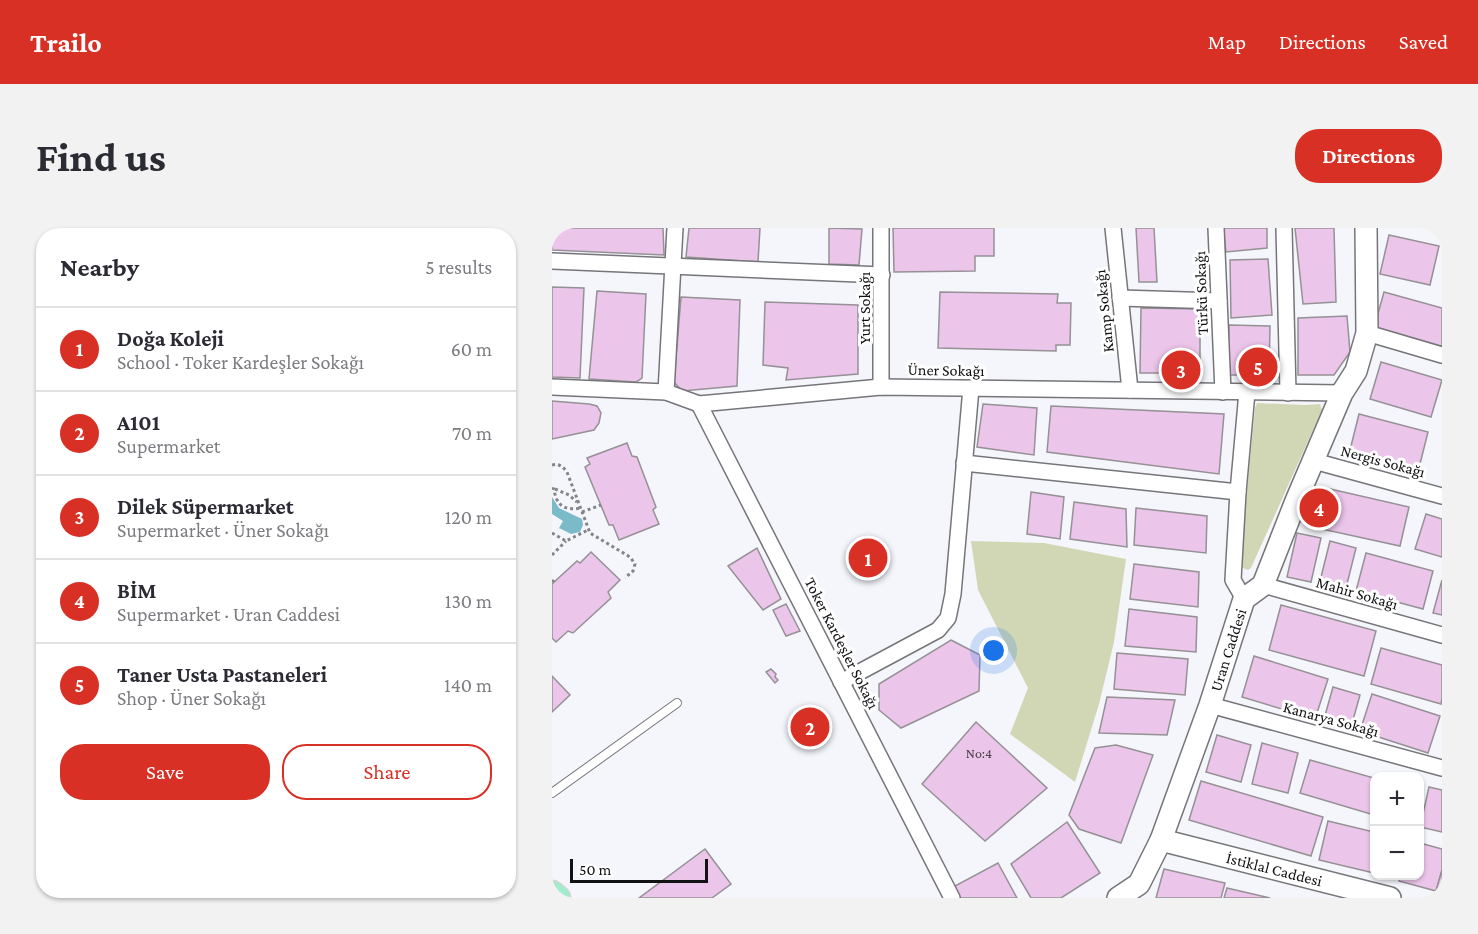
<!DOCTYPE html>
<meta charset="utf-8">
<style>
:root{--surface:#fff;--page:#f2f2f3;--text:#2b2b33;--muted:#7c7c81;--line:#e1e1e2;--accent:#d93025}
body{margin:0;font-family:"Crimson Pro",serif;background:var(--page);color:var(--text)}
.controls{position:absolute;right:18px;bottom:18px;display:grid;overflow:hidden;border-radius:12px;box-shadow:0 2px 4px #0004}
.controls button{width:54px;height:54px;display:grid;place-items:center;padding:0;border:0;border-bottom:2px solid var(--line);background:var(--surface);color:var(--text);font:30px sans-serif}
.scale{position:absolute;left:18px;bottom:15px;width:138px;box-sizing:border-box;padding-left:6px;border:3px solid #121214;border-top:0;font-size:16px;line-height:21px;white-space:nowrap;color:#121214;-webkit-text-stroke:4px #fff;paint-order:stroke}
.you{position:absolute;left:442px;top:423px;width:21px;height:21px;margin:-15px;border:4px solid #fff;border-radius:50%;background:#1a73e8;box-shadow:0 0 0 9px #1a73e833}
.badge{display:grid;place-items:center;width:39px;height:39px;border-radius:50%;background:var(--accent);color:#fff;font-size:20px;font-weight:700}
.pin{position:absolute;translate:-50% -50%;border:3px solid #fff;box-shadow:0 2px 6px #0006}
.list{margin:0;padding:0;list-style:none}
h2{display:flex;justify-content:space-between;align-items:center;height:78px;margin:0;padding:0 24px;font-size:26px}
h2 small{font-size:20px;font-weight:400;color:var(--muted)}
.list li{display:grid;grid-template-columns:39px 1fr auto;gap:18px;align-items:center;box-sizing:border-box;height:84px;padding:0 24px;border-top:2px solid var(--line)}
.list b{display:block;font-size:22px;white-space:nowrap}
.list p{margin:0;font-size:20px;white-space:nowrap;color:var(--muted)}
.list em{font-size:20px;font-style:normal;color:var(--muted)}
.actions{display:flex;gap:12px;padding:18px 24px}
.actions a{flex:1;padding:14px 0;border:2px solid var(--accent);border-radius:24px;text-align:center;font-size:21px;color:var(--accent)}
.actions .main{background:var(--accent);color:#fff}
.map{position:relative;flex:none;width:890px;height:670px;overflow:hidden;border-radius:24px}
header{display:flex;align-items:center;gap:36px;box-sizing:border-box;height:84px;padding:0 30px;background:var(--accent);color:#fff}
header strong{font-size:28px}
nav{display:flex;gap:33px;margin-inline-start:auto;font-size:21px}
.intro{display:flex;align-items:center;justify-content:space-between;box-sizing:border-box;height:144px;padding:0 36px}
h1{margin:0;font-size:42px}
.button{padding:15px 27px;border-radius:24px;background:var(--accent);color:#fff;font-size:21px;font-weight:700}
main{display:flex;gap:36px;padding:0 36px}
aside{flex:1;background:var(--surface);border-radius:24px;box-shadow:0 2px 4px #0004}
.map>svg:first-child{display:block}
.green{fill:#d1d7b5}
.water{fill:#7bbac8}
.building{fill:#ecc5eb;stroke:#959195;stroke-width:1.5}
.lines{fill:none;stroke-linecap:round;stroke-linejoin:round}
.lane-casing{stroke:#75757a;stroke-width:10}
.street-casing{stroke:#75757a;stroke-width:18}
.secondary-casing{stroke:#75757a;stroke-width:24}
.primary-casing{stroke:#d4d4d5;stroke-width:27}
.path{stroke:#848588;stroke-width:3;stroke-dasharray:3 3;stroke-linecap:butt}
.lane{stroke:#fff;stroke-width:8}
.street{stroke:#fff;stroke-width:15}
.secondary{stroke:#fff;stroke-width:21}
.primary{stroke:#a1eccb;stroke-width:24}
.labels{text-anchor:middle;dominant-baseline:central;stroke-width:6;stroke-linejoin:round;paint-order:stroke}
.number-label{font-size:14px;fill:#483f4a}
.street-label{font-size:16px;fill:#121214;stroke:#fff}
</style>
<header>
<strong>Trailo</strong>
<nav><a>Map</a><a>Directions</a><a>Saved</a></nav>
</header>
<div class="intro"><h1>Find us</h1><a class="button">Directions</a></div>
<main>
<aside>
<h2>Nearby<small>5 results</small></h2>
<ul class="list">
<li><span class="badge">1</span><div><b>Doğa Koleji</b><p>School · Toker Kardeşler Sokağı</p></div><em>60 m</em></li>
<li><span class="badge">2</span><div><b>A101</b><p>Supermarket</p></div><em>70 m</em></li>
<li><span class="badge">3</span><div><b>Dilek Süpermarket</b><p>Supermarket · Üner Sokağı</p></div><em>120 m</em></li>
<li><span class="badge">4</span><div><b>BİM</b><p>Supermarket · Uran Caddesi</p></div><em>130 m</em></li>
<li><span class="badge">5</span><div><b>Taner Usta Pastaneleri</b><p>Shop · Üner Sokağı</p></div><em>140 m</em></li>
</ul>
<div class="actions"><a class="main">Save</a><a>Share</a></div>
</aside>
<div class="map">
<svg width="890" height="670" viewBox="0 0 890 670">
<rect width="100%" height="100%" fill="#f5f6fb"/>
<g class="green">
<polygon points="705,175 753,177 768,176 770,182 699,340 696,342 691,340 688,335 703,180"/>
<polygon points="419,313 492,315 574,331 562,414 547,476 523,554 458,506 476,460 426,362"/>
</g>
<polygon class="water" points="0,269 7,280 30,291 31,297 28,304 19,306 7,300 11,293 0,286"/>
<g class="building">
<polygon points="0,0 111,0 112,27 0,22"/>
<polygon points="137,0 208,0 206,34 134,29"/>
<polygon points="277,0 310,1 307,37 277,36"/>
<polygon points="341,0 442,0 442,28 423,28 423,43 342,44"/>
<polygon points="584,0 602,0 605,54 587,54"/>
<polygon points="671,0 715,0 715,20 674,24"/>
<polygon points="743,0 782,0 784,74 751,76"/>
<polygon points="837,7 887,18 878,57 828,46"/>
<polygon points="716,31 720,87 679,90 678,32"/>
<polygon points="0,59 32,60 28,150 0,149"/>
<polygon points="45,63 94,66 90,150 84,154 37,151"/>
<polygon points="388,64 506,66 505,75 519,75 518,117 504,117 504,123 386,120"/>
<polygon points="832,64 890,80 890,119 822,100"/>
<polygon points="129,69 188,72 185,158 130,163 122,154"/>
<polygon points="213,74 306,77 306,146 234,152 236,140 211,137"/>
<polygon points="589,80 648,81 648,145 588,145"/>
<polygon points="795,88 798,124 782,147 746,147 746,90"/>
<polygon points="677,97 718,98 717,147 676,147"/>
<polygon points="829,134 890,152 879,189 818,171"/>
<polygon points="0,173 37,176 45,178 49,185 47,195 42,202 0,211"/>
<polygon points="431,176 485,180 482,227 425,219"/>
<polygon points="499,178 672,186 667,246 495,224"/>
<polygon points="807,186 876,204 867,240 798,222"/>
<polygon points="75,215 80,228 85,229 104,279 101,282 107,296 67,312 61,297 57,297 33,239 38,236 35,230"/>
<polygon points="774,260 857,279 848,318 765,300"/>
<polygon points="479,264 512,269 508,311 475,306"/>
<polygon points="522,274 574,281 575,319 518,311"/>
<polygon points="584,280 655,288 654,325 582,317"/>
<polygon points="874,286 890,291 890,329 863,321"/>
<polygon points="745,305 769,310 759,354 735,349"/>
<polygon points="778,313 804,320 794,360 768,353"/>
<polygon points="205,320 229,371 211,382 176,338"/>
<polygon points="39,324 68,352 56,364 59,370 21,405 16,403 4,414 0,410 0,356 25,333 28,335"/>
<polygon points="814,325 881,343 871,381 804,363"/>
<polygon points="582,336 647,344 646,379 578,371"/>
<polygon points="890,352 890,387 881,385"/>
<polygon points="234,376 248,403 234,408 221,382"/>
<polygon points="729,377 824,403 812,448 717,422"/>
<polygon points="577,381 645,389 644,424 573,418"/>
<polygon points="399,412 428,427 427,463 349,500 327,482 327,456"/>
<polygon points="829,420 890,437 890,470 889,476 819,456"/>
<polygon points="565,425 636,431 633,467 562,461"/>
<polygon points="702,428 776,451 763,491 690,469"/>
<polygon points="219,441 224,446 223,449 226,452 223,455 214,444"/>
<polygon points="0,448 18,467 0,484"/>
<polygon points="781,459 808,467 799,499 772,491"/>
<polygon points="820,466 888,488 876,525 808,503"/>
<polygon points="555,469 623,472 615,507 547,505"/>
<polygon points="424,494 495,560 433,613 370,556"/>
<polygon points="665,507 699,517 689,554 654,544"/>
<polygon points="710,515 746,525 736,565 700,556"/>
<polygon points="564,517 601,527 569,615 527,601 517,587 543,520"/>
<polygon points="758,532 822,550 822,587 748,565"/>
<polygon points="649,553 771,589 759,628 637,592"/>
<polygon points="877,559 890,562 890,604 868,599"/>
<polygon points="776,593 822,604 822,645 767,632"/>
<polygon points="515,594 548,645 509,670 479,670 459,636"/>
<polygon points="868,615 890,621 890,642 884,663 847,653 849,648 868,648"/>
<polygon points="153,621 179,656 160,670 87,670"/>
<polygon points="446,635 465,670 407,670 401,659"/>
<polygon points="612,641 673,655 669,670 604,670"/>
<polygon points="890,642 890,665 884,663"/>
<polygon points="675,660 718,670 672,670"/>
</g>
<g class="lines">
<defs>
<polyline id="lane" points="0,565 125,475"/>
<g id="street">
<polyline points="561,0 578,162"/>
<polyline points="664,0 671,164"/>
<polyline points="732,0 736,165"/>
<polyline points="0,33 330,47"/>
<polyline points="568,70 667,73"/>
<polyline points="815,105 890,127"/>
<polyline points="0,159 114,164 147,176 329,159 790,165"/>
<polyline points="329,159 329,0"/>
<polyline points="114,164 123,0"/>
<polyline points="147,176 400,670"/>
<polyline points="762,233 890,268"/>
<polyline points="412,235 686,264"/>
<polyline points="711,357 890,407"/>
<polyline points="692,371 681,352 686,264 695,164"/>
<polyline points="289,454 386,402 396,390 401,366 419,160"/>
<polyline points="658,477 890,540"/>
</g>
<g id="secondary">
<path id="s1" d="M 609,612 L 838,670"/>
<path id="s2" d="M 566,670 L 587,656 L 609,612 L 658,477 L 692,371 L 711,357 L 744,273 L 790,165 L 804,143 L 815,105 L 814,0"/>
</g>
<polyline id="primary" points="0,665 6,670"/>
</defs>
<use href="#lane" class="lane-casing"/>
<use href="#street" class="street-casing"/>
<use href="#secondary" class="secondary-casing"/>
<use href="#primary" class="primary-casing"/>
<g class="path">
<path d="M 0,237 C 7,235 11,239 15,244 L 38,305 L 78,329 L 83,336 L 81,343 L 73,350"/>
<path d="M 0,260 L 2,261 C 4,277 12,283 29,280"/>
<polyline points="3,261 17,267 25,274"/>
<polyline points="30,284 49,277"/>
<polyline points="0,305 14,313 36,302"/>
<polyline points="0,327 14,313"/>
<polyline points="0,352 2,354"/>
</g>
<use href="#lane" class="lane"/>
<use href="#street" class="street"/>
<use href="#secondary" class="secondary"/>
<use href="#primary" class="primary"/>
</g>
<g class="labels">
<g class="number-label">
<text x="427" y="525">No:4</text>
</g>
<g class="street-label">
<text transform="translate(649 65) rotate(-92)">Türkü Sokağı</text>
<text transform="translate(312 80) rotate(-90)">Yurt Sokağı</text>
<text transform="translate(552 83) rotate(-96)">Kamp Sokağı</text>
<text transform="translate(394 142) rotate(1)">Üner Sokağı</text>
<text transform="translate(831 233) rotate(15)">Nergis Sokağı</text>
<text transform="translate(805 365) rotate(16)">Mahir Sokağı</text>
<text transform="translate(290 415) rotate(63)">Toker Kardeşler Sokağı</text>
<text stroke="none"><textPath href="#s2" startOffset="276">Uran Caddesi</textPath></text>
<text transform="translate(779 491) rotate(15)">Kanarya Sokağı</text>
<text stroke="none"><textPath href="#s1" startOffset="117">İstiklal Caddesi</textPath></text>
</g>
</g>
</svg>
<div class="controls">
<button>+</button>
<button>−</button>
</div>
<div class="scale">50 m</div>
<div class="you"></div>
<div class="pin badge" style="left:316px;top:330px">1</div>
<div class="pin badge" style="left:258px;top:499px">2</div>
<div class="pin badge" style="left:629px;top:142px">3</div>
<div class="pin badge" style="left:767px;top:280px">4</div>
<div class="pin badge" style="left:706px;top:139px">5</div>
</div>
</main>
